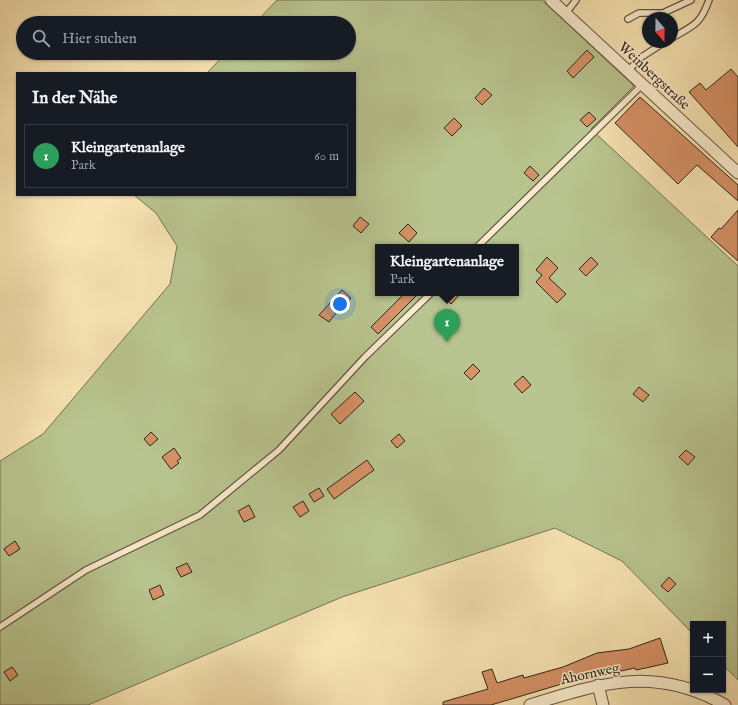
<!DOCTYPE html>
<html lang="de">
<meta charset="utf-8">
<style>
:root{--surface:#171b24;--page:#242831;--text:#f1f3f6;--muted:#9ea1a6;--line:#363941;--accent:#c59692}
body{margin:0;font-family:"IM FELL English",serif;background:var(--page);color:var(--text)}
.controls{position:absolute;right:12px;bottom:12px;display:grid;overflow:hidden;border-radius:0px;box-shadow:0 1px 3px #0004}
.controls button{width:36px;height:36px;display:grid;place-items:center;padding:0;border:0;border-bottom:1px solid var(--line);background:var(--surface);color:var(--text);font:20px sans-serif}
.compass{position:absolute;left:642px;top:12px;width:36px;height:36px;border-radius:50%;background:var(--surface);box-shadow:0 1px 3px #0004;rotate:160deg}
.you{position:absolute;left:340px;top:304px;width:14px;height:14px;margin:-10px;border:3px solid #fff;border-radius:50%;background:#1a73e8;box-shadow:0 0 0 6px #1a73e833}
.badge{display:grid;place-items:center;width:26px;height:26px;border-radius:50%;background:var(--accent);color:#fff;font-size:13px;font-weight:700}
.pin{position:absolute;translate:-50% -33px;filter:drop-shadow(0 1px 2px #0008)}
.pin::after{content:'';position:absolute;top:21px;width:14px;height:12px;background:inherit;clip-path:polygon(0 0,100% 0,50% 100%)}
.popup{position:absolute;left:375px;top:244px;width:144px;height:52px;box-sizing:border-box;display:grid;place-content:center;border-radius:0px;background:var(--surface);filter:drop-shadow(0 1px 3px #0005);font-size:13px;white-space:nowrap;color:var(--muted)}
.popup b{font-size:15px;color:var(--text)}
.popup::after{content:'';position:absolute;left:50%;top:100%;margin-left:-8px;border:8px solid transparent;border-top-color:var(--surface)}
.list{margin:0;padding:0;list-style:none}
h2{display:flex;justify-content:space-between;align-items:center;height:52px;margin:0;padding:0 16px;font-size:17px}
h2 small{font-size:13px;font-weight:400;color:var(--muted)}
.list li{display:grid;grid-template-columns:26px 1fr auto;gap:12px;align-items:center;box-sizing:border-box;height:64px;margin:0 8px 8px;padding:0 8px;border:1px solid var(--line);border-radius:0px}
.list b{display:block;font-size:15px;white-space:nowrap}
.list p{margin:0;font-size:13px;white-space:nowrap;color:var(--muted)}
.list em{font-size:13px;font-style:normal;color:var(--muted)}
.icon{flex:none;width:22px;height:22px;fill:none;stroke:currentColor;stroke-width:2;stroke-linecap:round;stroke-linejoin:round}
.map{position:relative;flex:none;width:738px;height:705px;overflow:hidden}
.search{position:absolute;background:var(--surface);box-shadow:0 1px 3px #0004;left:16px;top:16px;width:340px;height:44px;display:flex;align-items:center;gap:10px;box-sizing:border-box;padding:0 14px;border-radius:22px;color:var(--muted);font-size:15px}
.panel{position:absolute;background:var(--surface);box-shadow:0 1px 3px #0004;left:16px;top:72px;width:340px;height:124px;border-radius:0px}
.map>svg:first-child{display:block}
.green{fill:#b9c590;stroke:#747556;fill-rule:evenodd}
.building{fill:#d79267;stroke:#30251b}
.lines{fill:none;stroke-linecap:round;stroke-linejoin:round}
.service-casing{stroke:#625541;stroke-width:8}
.minor-casing{stroke:#625541;stroke-width:13}
.service{stroke:#faedce;stroke-width:5.5}
.minor{stroke:#faedce;stroke-width:11}
.labels{text-anchor:middle;dominant-baseline:central;stroke-width:3;stroke-linejoin:round;paint-order:stroke}
.street-label{font-size:14px;fill:#30251b;stroke:#faedce}
</style>
<div class="map">
<svg width="738" height="705" viewBox="0 0 738 705">
<rect width="100%" height="100%" fill="#f8e4b3"/>
<filter id="stains"><feTurbulence type="fractalNoise" baseFrequency=".005" numOctaves="4"/><feColorMatrix values="0 0 0 0 .2 0 0 0 0 .09 0 0 0 0 .02 0 0 0 .5 -.17"/></filter>
<radialGradient id="worn" r=".72"><stop offset=".6" stop-color="#630" stop-opacity="0"/><stop offset="1" stop-color="#630" stop-opacity=".3"/></radialGradient>
<path class="green" d="M 277,0 L 542,0 L 634,86 L 591,129 L 738,266 L 738,680 L 723,665 L 723,624 L 693,624 L 693,634 L 622,561 L 555,528 L 342,597 L 88,705 L 0,705 L 0,461 L 43,434 L 170,284 L 177,246 L 156,213 L 134,195 L 355,195 L 355,73 L 207,73 L 226,53 L 349,53 L 349,23 L 255,23 ZM 378,247 L 516,247 L 516,293 L 378,293 Z"/>
<g class="building">
<polygon points="587,50 594,57 573,78 567,71"/>
<polygon points="731,69 738,77 738,147 689,92 700,83 706,90"/>
<polygon points="484,88 492,95 482,105 475,98"/>
<polygon points="640,97 738,185 738,201 697,165 678,184 615,123"/>
<polygon points="589,112 596,119 587,127 580,120"/>
<polygon points="454,118 462,126 452,136 444,128"/>
<polygon points="530,166 539,175 533,181 524,173"/>
<polygon points="738,210 738,261 711,237 719,228 721,229"/>
<polygon points="360,217 369,224 361,233 353,226"/>
<polygon points="408,224 417,233 409,242 399,233"/>
<polygon points="547,257 558,268 549,278 566,294 557,303 536,282 542,275 536,270"/>
<polygon points="591,257 598,264 586,276 579,269"/>
<polygon points="342,290 351,298 344,306 343,304 329,322 319,315"/>
<polygon points="405,293 419,293 378,334 371,327"/>
<polygon points="440,293 461,293 451,304"/>
<polygon points="473,364 480,371 471,380 464,373"/>
<polygon points="523,376 531,385 522,393 514,384"/>
<polygon points="639,387 649,395 643,402 633,394"/>
<polygon points="355,392 364,401 340,424 331,414"/>
<polygon points="151,432 158,439 150,446 144,439"/>
<polygon points="399,434 405,441 397,448 391,441"/>
<polygon points="174,448 181,458 177,461 179,463 171,469 162,457"/>
<polygon points="686,450 695,457 688,465 679,457"/>
<polygon points="367,460 374,470 334,499 327,489"/>
<polygon points="319,488 324,496 314,502 309,494"/>
<polygon points="303,501 309,511 300,517 293,507"/>
<polygon points="249,505 255,517 244,522 238,511"/>
<polygon points="15,541 20,549 9,556 4,549"/>
<polygon points="187,563 192,572 181,577 176,568"/>
<polygon points="669,577 676,584 668,592 661,586"/>
<polygon points="160,585 164,595 153,600 149,590"/>
<polygon points="660,638 668,663 646,668 636,670 635,668 593,677 592,675 491,705 443,705 443,702 488,689 482,672 492,669 497,683 523,675 524,678 563,667 597,653 629,649"/>
<polygon points="12,667 18,675 10,681 4,672"/>
</g>
<g class="lines">
<defs>
<g id="service">
<polyline points="566,13 576,0"/>
<polyline points="628,19 639,13 663,13 691,0"/>
<path d="M 672,38 C 694,25 700,25 709,0"/>
<polyline points="628,71 640,58 665,42"/>
<polyline points="477,247 642,85"/>
<polyline points="0,627 86,570 200,515 279,450 365,357 431,293"/>
</g>
<g id="minor">
<polyline points="551,0 738,173"/>
<polyline points="598,685 603,705"/>
<path d="M 530,705 C 601,683 655,665 725,705"/>
</g>
</defs>
<use href="#service" class="service-casing"/>
<use href="#minor" class="minor-casing"/>
<use href="#service" class="service"/>
<use href="#minor" class="minor"/>
</g>
<g class="labels">
<g class="street-label">
<text transform="translate(654 76) rotate(43)">Weinbergstraße</text>
<text transform="translate(590 674) rotate(-12)">Ahornweg</text>
</g>
</g>
<rect width="100%" height="100%" filter="url(#stains)"/>
<rect width="100%" height="100%" fill="url(#worn)"/>
</svg>
<div class="controls">
<button>+</button>
<button>−</button>
</div>
<svg class="compass" viewBox="-18 -18 36 36"><path d="M0-13l5 13h-10z" fill="#e53935"/><path d="M0 13l5-13h-10z" fill="#9ea1a6"/></svg>
<div class="you"></div>
<div class="pin badge" style="left:447px;top:342px;background:#2e9e5b">1</div>
<div class="popup"><b>Kleingartenanlage</b>Park</div>
<div class="search"><svg class="icon" aria-label="search" viewBox="0 0 24 24"><circle cx="10" cy="10" r="6"/><path d="M15 15l6 6"/></svg>Hier suchen</div>
<section class="panel">
<h2>In der Nähe<small></small></h2>
<ul class="list">
<li><span class="badge" style="background:#2e9e5b">1</span><div><b>Kleingartenanlage</b><p>Park</p></div><em>60 m</em></li>
</ul>
</section>
</div>
